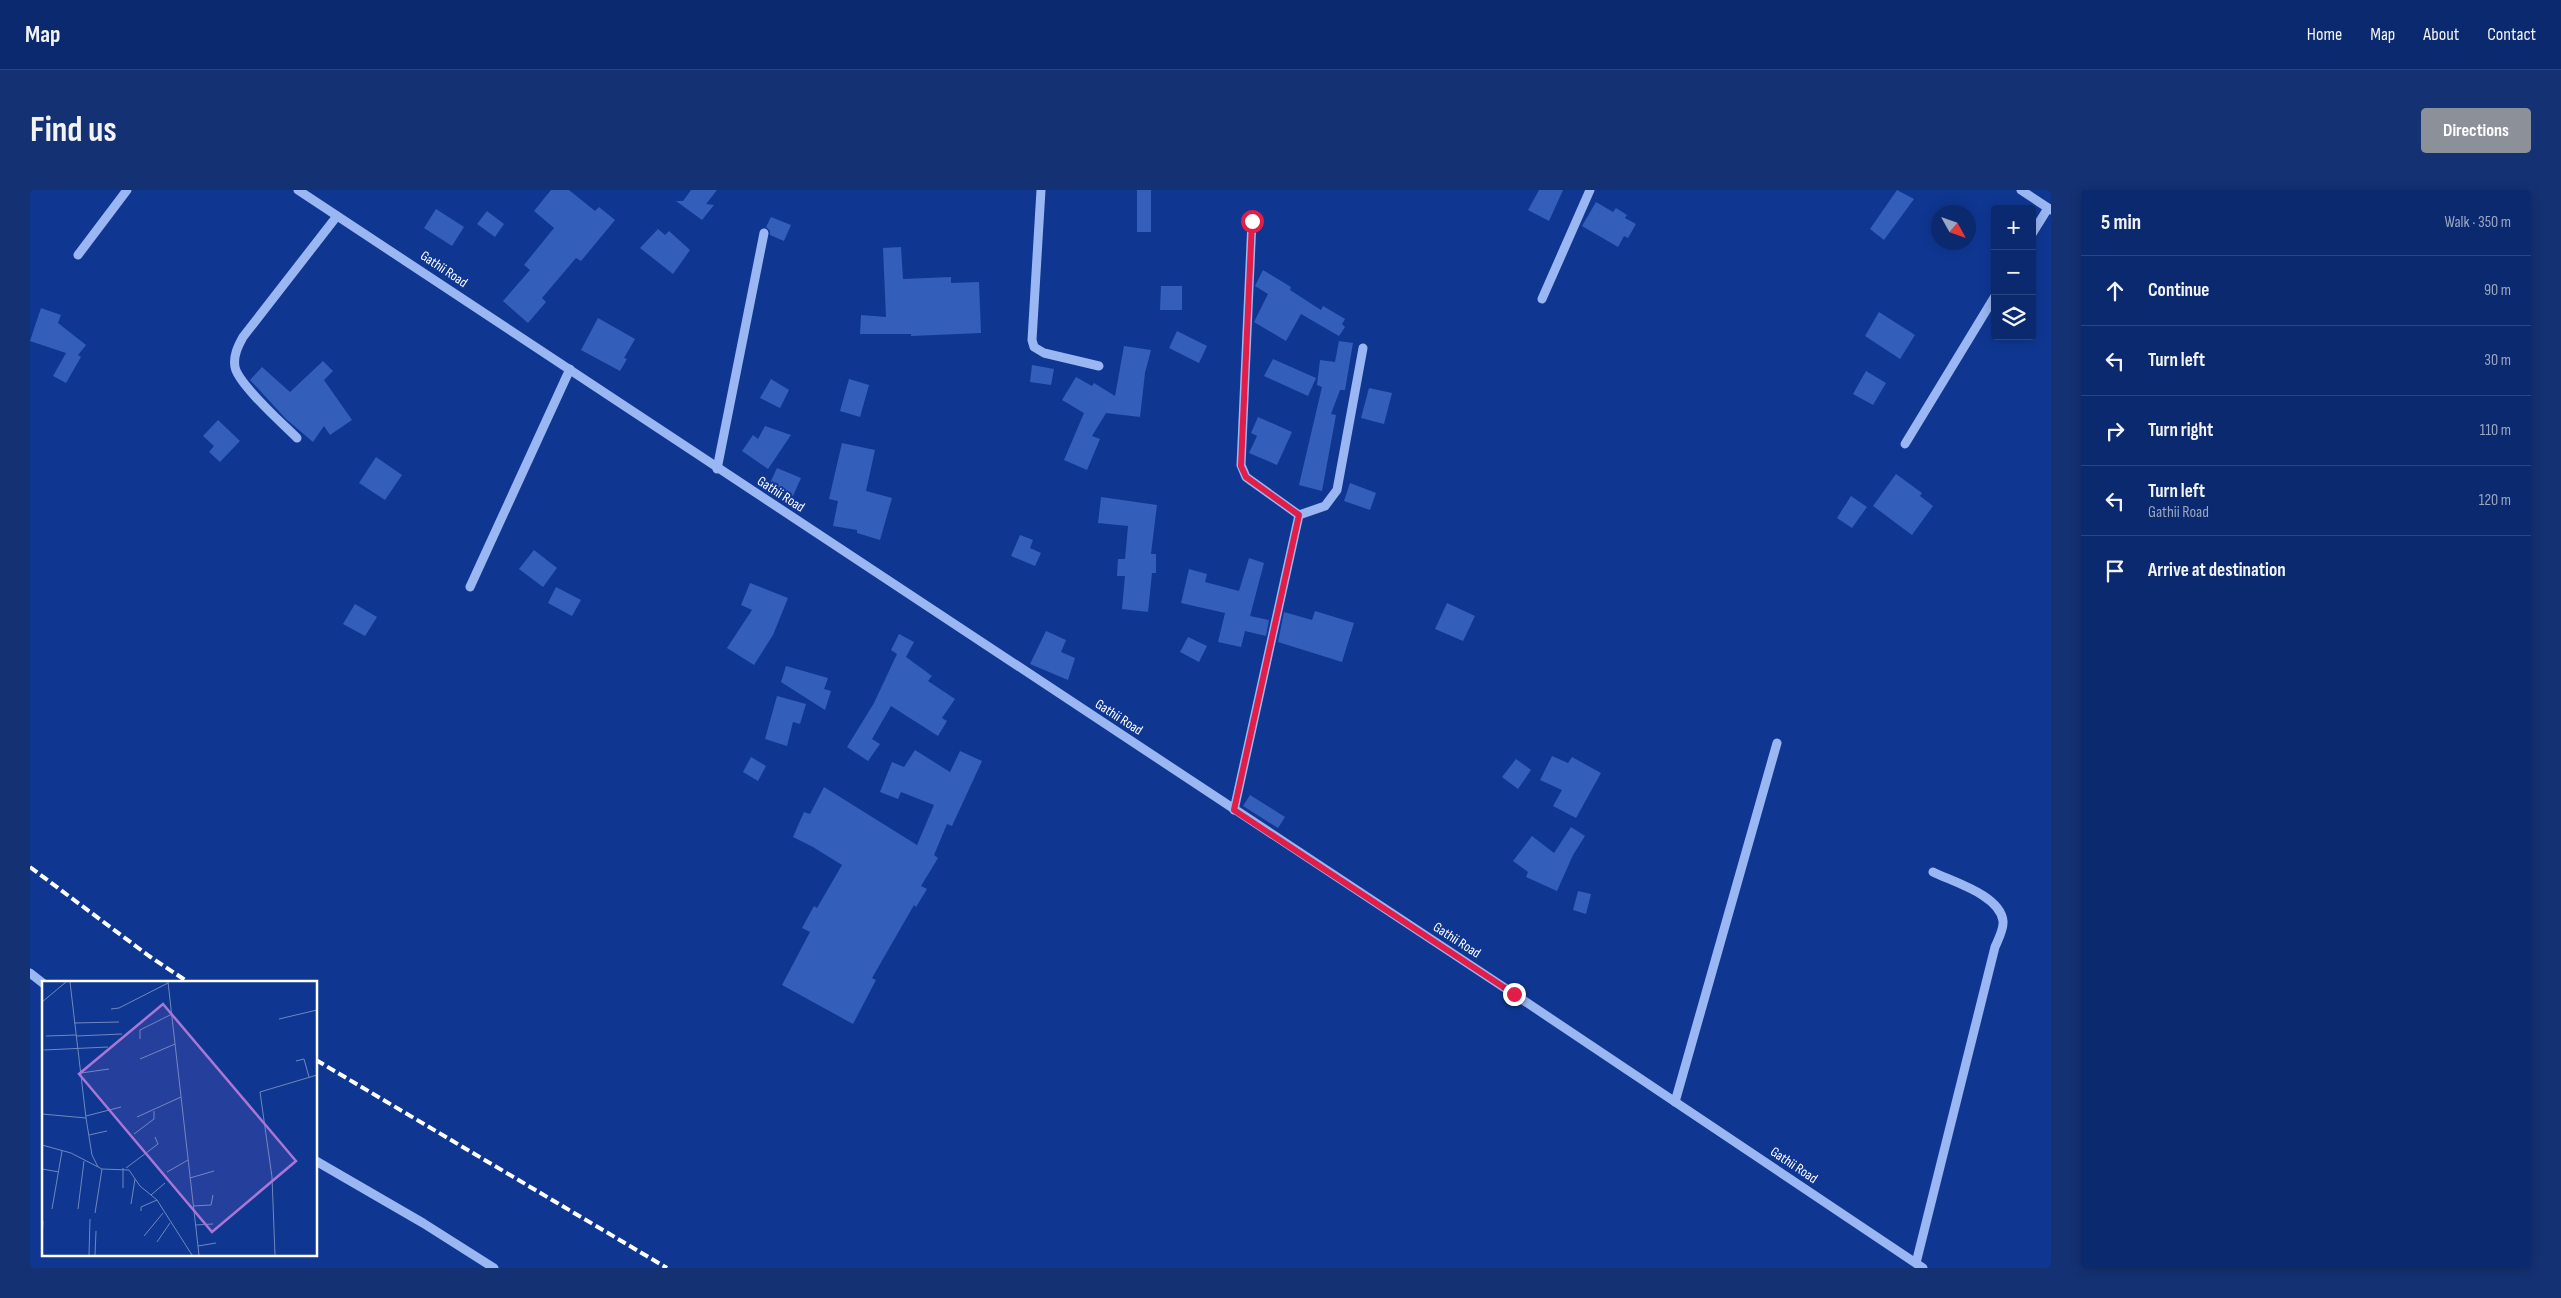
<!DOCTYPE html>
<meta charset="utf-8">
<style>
:root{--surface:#0b296e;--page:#143173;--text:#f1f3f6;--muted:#9aa6c2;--line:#2b4581;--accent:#8c9099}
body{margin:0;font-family:"Sofia Sans Condensed",sans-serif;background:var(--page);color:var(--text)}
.controls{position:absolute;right:15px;top:15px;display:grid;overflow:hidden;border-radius:5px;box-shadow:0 2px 12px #0003}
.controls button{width:45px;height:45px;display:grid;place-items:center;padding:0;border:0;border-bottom:1px solid var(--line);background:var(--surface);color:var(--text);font:25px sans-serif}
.compass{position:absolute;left:1901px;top:15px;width:45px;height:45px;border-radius:50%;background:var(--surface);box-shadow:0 2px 12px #0003;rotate:130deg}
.stop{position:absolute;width:15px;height:15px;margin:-11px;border:4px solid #e11d48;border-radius:50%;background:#fff}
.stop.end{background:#e11d48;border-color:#fff;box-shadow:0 1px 5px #0008}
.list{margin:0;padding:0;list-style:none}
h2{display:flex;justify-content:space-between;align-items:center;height:65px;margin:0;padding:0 20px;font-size:21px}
h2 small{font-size:16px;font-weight:400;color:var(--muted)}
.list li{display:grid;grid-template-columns:32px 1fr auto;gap:15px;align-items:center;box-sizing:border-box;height:70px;padding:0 20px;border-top:1px solid var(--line)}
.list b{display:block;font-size:19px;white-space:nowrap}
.list p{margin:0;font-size:16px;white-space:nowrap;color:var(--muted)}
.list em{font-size:16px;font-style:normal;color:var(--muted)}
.icon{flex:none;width:28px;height:28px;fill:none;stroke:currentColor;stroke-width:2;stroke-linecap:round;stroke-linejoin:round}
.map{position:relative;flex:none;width:2021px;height:1078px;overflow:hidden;border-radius:5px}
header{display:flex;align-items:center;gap:30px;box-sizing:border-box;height:70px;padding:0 25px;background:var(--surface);border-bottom:1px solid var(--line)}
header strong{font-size:24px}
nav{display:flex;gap:28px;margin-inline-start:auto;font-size:18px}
.intro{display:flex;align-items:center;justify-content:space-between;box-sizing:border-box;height:120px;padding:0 30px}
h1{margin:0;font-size:35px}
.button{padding:12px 22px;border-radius:5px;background:var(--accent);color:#fff;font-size:18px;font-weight:700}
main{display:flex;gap:30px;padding:0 30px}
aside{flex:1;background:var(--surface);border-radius:5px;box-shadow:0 2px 12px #0003}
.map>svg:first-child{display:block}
.building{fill:#335eba}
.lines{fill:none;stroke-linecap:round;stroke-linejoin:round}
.minor{stroke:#9ab7f4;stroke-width:9}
.rail{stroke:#fff;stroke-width:4;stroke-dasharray:9 4;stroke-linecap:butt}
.route{stroke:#e11d48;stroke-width:6}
.labels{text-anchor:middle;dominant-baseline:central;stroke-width:4;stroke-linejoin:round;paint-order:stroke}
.street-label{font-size:14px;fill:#fff;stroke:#0f3792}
.inset-road{fill:none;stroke:#6f87be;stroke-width:1}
.view{fill:#a976d5;fill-opacity:0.15;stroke:#a976d5;stroke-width:2.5}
.inset-edge{fill:none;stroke:#fff;stroke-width:2.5}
</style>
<header>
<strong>Map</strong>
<nav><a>Home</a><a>Map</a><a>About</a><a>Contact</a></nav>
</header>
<div class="intro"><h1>Find us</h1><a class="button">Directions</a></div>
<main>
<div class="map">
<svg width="2021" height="1078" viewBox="0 0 2021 1078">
<rect width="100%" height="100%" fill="#0f3792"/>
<g class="building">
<polygon points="521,0 539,0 565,21 569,17 585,30 551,71 546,68 512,108 516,112 498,133 473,111 500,80 494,75 524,38 504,21"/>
<polygon points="661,0 687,0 676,14 684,15 672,30 646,11 653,11"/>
<rect x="1107" y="0" width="14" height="42"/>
<polygon points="1509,0 1533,0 1519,31 1498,20"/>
<polygon points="1867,0 1884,9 1854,50 1840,39"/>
<polygon points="1566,12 1583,22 1586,18 1597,25 1595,28 1606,34 1598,48 1594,46 1588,57 1552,36"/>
<polygon points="406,19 434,37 422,56 394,38"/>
<polygon points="457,21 474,34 465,47 447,34"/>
<polygon points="741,27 761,35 754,51 740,45 740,41 736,37"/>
<polygon points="628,39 635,45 639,41 660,60 643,84 610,58"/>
<polygon points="871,57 873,89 921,87 921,93 949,92 951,143 881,146 881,144 830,144 831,125 856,127 853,58"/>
<polygon points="1233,80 1261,97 1260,100 1291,120 1293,116 1315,129 1312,134 1315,137 1309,146 1271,124 1256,151 1224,132 1238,104 1225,96"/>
<polygon points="1131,96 1152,96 1152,120 1130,120"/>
<polygon points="11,118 31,125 28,133 56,155 48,165 51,167 36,193 23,186 36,163 0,151"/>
<polygon points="1849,122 1885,145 1870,169 1835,146"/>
<polygon points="568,128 605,149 594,168 597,169 590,181 551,160"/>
<polygon points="1147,141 1177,156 1169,173 1139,158"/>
<polygon points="1309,151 1323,153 1315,200 1310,200 1301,224 1306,225 1292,301 1269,295 1292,197 1287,195 1290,170 1305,172"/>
<polygon points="1094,156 1121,160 1115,183 1110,227 1076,223 1062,246 1070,249 1057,280 1034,270 1054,223 1032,210 1046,187 1062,196 1064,193 1085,206"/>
<polygon points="1243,169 1286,188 1278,206 1234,186"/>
<polygon points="293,171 303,181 294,190 322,230 300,245 294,236 283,252 256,229 220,190 232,177 260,202"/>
<polygon points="1002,175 1024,179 1021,195 1000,192"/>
<polygon points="1836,181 1856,193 1843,215 1823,204"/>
<polygon points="741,189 759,200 750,218 730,208"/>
<polygon points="819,189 839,195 830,227 810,221"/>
<polygon points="1339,198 1362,203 1354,234 1331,228"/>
<polygon points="1228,227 1262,242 1247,275 1219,263 1227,246 1221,243"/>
<polygon points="188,230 210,251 190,272 179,262 184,256 173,246"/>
<polygon points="735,236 761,245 738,279 712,261 723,245 728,249"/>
<polygon points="812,253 845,260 836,301 862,308 850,350 827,343 827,340 803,336 808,311 799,309"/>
<polygon points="346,267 372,285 355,310 329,293"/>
<polygon points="747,278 771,288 763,306 739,295"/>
<polygon points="1866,284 1892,303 1890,306 1903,316 1882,345 1843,316"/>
<polygon points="1320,293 1346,303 1340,320 1314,311"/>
<polygon points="1821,306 1837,317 1822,338 1807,328"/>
<polygon points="1071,307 1127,315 1121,364 1126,364 1126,383 1122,383 1118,422 1092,419 1095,386 1087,386 1088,369 1095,369 1098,336 1068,333"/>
<polygon points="990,345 1003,350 1000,358 1011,363 1005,376 981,366"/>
<polygon points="504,360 527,378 513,397 489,379"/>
<polygon points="1219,368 1234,373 1220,426 1239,430 1236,446 1215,441 1211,457 1188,452 1195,423 1151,413 1159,379 1177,384 1175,392 1209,401"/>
<polygon points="720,393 758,408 743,445 724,475 697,458 722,420 711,415"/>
<polygon points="526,397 551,410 542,426 518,413"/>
<polygon points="1417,413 1445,426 1433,451 1405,439"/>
<polygon points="325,414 347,427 335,446 313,434"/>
<polygon points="1285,421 1324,433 1312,472 1248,452 1254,422 1282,430"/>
<polygon points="1016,441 1036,450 1031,462 1045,468 1038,490 1000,474"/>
<polygon points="869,444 884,452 876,467 902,486 898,491 925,509 912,528 917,531 908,546 861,516 842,549 850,554 838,571 817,557 844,513 867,464 861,460"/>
<polygon points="1158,447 1177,456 1169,472 1150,462"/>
<polygon points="756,476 798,488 794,499 801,501 795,520 751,492"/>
<polygon points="747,506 776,514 770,534 763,532 757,556 735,549"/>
<polygon points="885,560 920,582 930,561 952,571 922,636 917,634 904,665 908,668 891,696 897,699 886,717 884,715 842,788 846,790 823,834 752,795 780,742 772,738 784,716 787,718 812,675 783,657 763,647 774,622 780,624 794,597 887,655 904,615 871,602 868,609 850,602 862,572 874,577"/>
<polygon points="1522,566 1538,573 1542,567 1571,583 1546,628 1523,616 1532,600 1510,590"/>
<polygon points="721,567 736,576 728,591 713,582"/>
<polygon points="1486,569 1501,580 1488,599 1472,587"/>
<polygon points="1220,605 1255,627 1248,638 1213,616"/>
<polygon points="1541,637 1555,646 1543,665 1527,701 1496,687 1498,682 1483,671 1502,646 1524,663"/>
<polygon points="1548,701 1561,704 1556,724 1543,720"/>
</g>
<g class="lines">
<g class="minor">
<polyline points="268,0 1484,804 1893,1078"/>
<polyline points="1011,0 1002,150 1004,157 1014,163 1069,176"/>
<polyline points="1991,0 2021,20"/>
<polyline points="1222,31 1211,275 1216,287 1269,325 1295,316 1307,300 1333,158"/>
<polyline points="2002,44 2018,18"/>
<polyline points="48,65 97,0"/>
<polyline points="1512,109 1560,0"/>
<path d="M 267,248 C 253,234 208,194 205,177 C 203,166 208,156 213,147 L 307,26"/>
<polyline points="1875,254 1965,106"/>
<polyline points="687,279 734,43"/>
<polyline points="440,397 540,179"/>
<polyline points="1204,620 1269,325"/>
<polyline points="0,783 14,794"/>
<polyline points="1645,912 1747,553"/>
<polyline points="286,971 393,1033 464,1078"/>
<path d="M 1886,1073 L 1965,757 C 1968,750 1974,739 1973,731 C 1970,705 1923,692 1903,682"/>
</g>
<g class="rail">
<polyline points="0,677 119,766 158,792"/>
<polyline points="286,870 637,1078"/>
</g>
</g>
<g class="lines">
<polyline class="route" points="1222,31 1211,276 1216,287 1269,325 1204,620 1484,804"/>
</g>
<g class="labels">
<g class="street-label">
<text transform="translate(414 79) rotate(34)">Gathii Road</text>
<text transform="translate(751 304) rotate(33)">Gathii Road</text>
<text transform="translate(1089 527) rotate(33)">Gathii Road</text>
<text transform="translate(1427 750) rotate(33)">Gathii Road</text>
<text transform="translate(1764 975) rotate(34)">Gathii Road</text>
</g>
</g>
<g transform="translate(12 791)">
<rect width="275" height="275" fill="#0f3792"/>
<path class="inset-road" d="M 28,1 L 44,137 L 50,174 L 56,186M 126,1 L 157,274M 0,21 L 24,1M 69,28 L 77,27 L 126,2M 237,38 L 275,29M 32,42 L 77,41M 4,55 L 34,54M 34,55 L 80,53M 98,58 L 98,49 L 130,33M 2,69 L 66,66M 98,78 L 133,63M 254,80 L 262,78 L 267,96M 39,92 L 67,88M 0,133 L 44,137M 44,135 L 79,126M 95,136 L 139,116M 92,153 L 112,138 L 112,130M 47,154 L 65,150M 0,164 L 29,172 L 60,188 L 87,189 L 98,205 L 115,219 L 150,274M 81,187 L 81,207M 84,187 L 116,163 L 113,156M 0,188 L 17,191M 125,191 L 146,179M 148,197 L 172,190M 109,214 L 123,202M 89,223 L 93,198M 151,225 L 169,224 L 171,214M 10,228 L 20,170M 36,228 L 42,180M 99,230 L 99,226 L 115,219M 53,232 L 60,188M 154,244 L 171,243M 102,255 L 121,232M 0,261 L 1,240M 115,261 L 128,242M 156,265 L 174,262M 47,274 L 48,238M 53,274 L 54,250M 233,274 L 230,196 L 218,111 L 275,94"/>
<path class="view" d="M 121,23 L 254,180 L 170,251 L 37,93 Z"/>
<rect width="275" height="275" class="inset-edge"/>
</g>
</svg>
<div class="controls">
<button>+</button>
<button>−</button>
<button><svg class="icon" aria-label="layers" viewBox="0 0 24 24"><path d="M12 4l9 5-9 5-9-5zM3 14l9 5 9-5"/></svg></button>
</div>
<svg class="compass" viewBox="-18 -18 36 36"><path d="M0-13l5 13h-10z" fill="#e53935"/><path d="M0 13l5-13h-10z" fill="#9aa6c2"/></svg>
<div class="stop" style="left:1222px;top:31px"></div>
<div class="stop end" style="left:1484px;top:804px"></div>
</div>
<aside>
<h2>5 min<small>Walk · 350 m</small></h2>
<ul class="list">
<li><svg class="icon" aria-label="ahead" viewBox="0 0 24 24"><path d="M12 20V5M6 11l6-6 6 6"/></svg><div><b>Continue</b></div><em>90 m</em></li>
<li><svg class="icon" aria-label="left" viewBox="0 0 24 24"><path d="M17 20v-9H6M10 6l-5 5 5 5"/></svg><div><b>Turn left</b></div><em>30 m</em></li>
<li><svg class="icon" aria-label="right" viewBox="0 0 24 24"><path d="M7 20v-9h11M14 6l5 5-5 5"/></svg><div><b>Turn right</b></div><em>110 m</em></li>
<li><svg class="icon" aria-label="left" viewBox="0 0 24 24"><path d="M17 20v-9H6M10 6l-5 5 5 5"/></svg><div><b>Turn left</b><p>Gathii Road</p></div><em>120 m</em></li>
<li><svg class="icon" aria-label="arrive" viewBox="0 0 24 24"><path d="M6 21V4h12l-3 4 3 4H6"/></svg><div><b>Arrive at destination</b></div></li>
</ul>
</aside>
</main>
